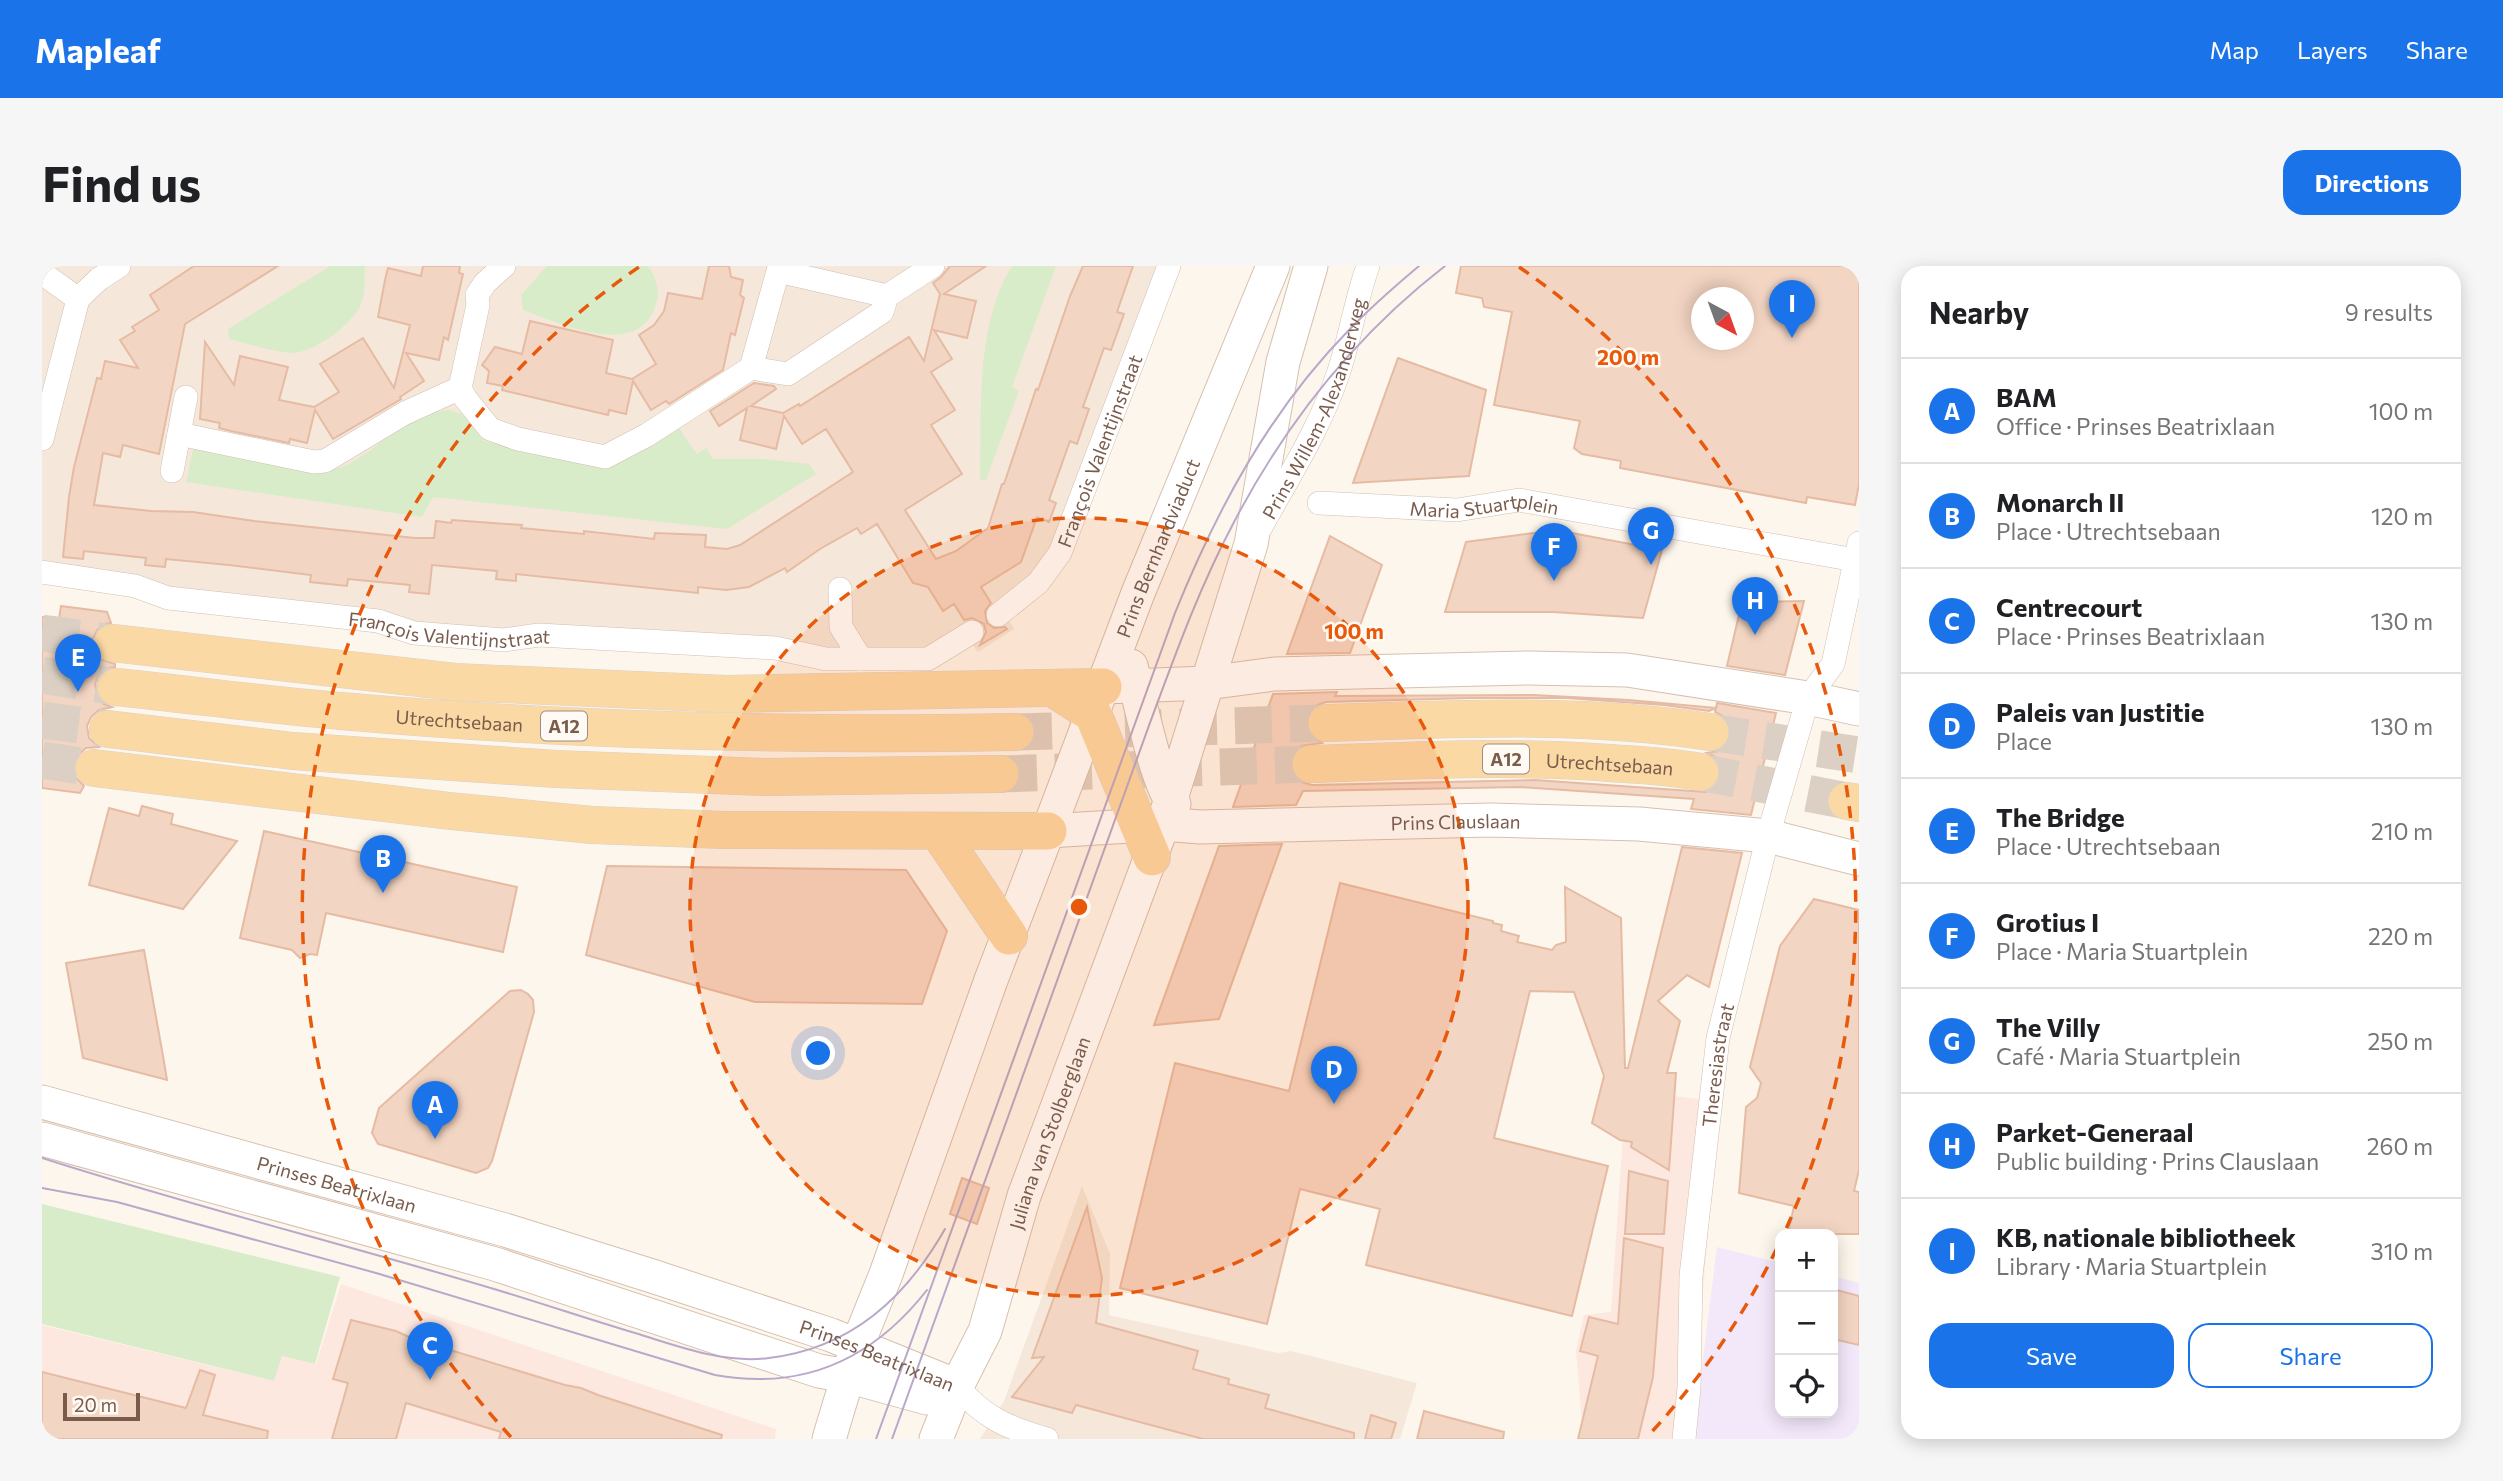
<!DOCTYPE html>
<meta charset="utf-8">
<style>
:root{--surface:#fff;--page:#f6f6f6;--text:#202124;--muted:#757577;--line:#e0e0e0;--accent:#1a73e8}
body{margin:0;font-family:Commissioner,sans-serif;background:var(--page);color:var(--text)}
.controls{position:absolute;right:21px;bottom:21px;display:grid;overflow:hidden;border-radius:14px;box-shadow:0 4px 18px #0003}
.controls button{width:63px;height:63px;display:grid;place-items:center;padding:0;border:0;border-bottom:2px solid var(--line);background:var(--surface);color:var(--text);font:35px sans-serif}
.compass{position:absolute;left:1649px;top:21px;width:63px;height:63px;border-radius:50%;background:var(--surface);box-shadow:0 4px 18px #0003;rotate:139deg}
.scale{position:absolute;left:21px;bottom:18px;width:77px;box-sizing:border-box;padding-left:7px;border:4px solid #7a5c4d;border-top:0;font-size:19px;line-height:24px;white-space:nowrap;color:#7a5c4d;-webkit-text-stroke:5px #fffaf3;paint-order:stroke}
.you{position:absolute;left:777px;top:788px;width:24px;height:24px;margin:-18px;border:5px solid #fff;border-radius:50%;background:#1a73e8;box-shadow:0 0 0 10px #1a73e833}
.badge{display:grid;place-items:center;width:46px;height:46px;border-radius:50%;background:var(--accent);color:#fff;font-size:23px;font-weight:700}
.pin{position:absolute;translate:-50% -58px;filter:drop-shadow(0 2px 4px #0008)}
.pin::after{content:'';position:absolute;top:37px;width:24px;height:21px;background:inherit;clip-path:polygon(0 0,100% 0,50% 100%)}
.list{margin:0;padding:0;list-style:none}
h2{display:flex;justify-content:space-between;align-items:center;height:91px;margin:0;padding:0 28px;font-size:30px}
h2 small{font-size:23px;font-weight:400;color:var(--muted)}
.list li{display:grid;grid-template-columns:46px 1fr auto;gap:21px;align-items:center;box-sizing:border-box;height:105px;padding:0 28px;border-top:2px solid var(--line)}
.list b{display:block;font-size:26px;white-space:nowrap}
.list p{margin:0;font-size:23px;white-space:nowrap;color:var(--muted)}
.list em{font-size:23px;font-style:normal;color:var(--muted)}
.actions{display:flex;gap:14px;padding:21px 28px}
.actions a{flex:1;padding:16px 0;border:2px solid var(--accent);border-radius:21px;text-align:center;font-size:24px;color:var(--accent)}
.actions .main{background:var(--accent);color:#fff}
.icon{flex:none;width:38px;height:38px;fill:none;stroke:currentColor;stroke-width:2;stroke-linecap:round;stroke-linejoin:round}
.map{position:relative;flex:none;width:1817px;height:1173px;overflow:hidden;border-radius:21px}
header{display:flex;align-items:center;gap:42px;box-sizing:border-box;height:98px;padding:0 35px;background:var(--accent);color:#fff}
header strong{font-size:33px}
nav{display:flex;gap:38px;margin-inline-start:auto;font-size:24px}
.intro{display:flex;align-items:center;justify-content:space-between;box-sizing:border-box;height:168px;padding:0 42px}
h1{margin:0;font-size:49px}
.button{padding:18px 32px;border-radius:21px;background:var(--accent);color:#fff;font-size:24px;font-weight:700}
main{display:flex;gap:42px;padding:0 42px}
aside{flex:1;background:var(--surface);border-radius:21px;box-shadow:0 4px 18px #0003}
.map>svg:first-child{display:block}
.residential{fill:#f5e8da}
.commercial{fill:#fde8e0}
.education{fill:#f3e8fa}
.green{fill:#d8ecc9}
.building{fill:#f3d5c3;stroke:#e6bba3;stroke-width:2;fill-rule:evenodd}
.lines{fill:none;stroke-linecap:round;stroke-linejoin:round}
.primary-tunnel{stroke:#dcd0c4;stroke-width:37;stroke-dasharray:37 18;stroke-linecap:butt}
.street-casing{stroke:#d1beb0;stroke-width:24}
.secondary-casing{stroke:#d6c0b0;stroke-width:35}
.primary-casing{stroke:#dad1cd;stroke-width:38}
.street{stroke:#fff;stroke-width:23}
.secondary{stroke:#fff;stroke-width:33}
.primary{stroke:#fbd9a5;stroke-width:37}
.tram{stroke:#b9a8c9;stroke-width:2}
.ring{fill:none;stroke:#e8590c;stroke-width:3.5;stroke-dasharray:12 9}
.labels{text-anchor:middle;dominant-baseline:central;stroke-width:5;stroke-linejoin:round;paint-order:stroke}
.shield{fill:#fffaf3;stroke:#a28b7f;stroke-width:2}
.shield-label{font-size:18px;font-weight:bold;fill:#7a5c4d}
.street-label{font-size:19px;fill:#7a5c4d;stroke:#fffaf3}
.centre{fill:#e8590c;stroke:#fffaf3;stroke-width:3.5}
.ring-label{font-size:21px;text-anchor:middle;font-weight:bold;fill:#e8590c;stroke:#fffaf3;stroke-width:5;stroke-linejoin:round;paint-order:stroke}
</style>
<header>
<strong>Mapleaf</strong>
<nav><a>Map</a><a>Layers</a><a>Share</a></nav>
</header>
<div class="intro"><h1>Find us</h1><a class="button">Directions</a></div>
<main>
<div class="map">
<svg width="1817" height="1173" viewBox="0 0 1817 1173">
<rect width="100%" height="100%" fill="#fdf6ec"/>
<g class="residential">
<polygon points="0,0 1139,0 1126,22 1012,281 962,345 972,363 936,386 924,369 886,393 462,374 0,306"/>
<polygon points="1040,920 1068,988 1067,1049 1236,1087 1249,1085 1375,1117 1358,1173 938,1173 962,1135"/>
</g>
<g class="commercial">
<polygon points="1584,825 1676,835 1660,1038 1647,1173 1537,1173 1540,1158 1534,1084 1542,1049 1569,1046"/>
<polygon points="299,1018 734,1163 733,1173 0,1173 0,1059 232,1115 240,1090 274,1098"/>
</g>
<polygon class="education" points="1675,981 1738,997 1738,1147 1791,1147 1791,1010 1817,1017 1817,1173 1651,1173"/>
<g class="green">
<path d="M 288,0 L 323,0 C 322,11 324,27 319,38 C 311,58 273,86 251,87 C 235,87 204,77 187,73 L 186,63 Z"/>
<path d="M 505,0 L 606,0 C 615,13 619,26 613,41 C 594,94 517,57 481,44 L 479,29 Z"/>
<path d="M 970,0 L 1014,0 L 970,121 L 977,125 L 944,214 L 938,214 C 940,147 933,58 970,0 Z"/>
<path d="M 407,144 L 420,148 L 442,175 L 542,197 L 602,181 L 637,162 L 655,188 L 664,182 L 671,193 L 722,193 L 767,198 L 774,208 L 685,263 L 391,231 L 380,251 L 144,216 L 151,183 L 270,206 C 283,205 296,204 307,198 C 344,177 361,150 407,144 Z"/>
<polygon points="0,938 298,1011 273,1098 240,1090 232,1115 0,1058"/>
</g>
<g class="building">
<polygon points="152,0 236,0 143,58 117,188 81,179 78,191 61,187 52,239 109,245 151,246 212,255 373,272 392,272 394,255 409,257 410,254 480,259 479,262 542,268 542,265 612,273 613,267 664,269 663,281 685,283 698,279 811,206 784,163 760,178 742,150 734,183 698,174 705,142 677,160 668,145 712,117 732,120 734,123 709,140 741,147 757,138 758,140 867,71 882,95 898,28 891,17 899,11 908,0 944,0 902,28 934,35 925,72 892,64 910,93 889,106 913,144 889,159 920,208 863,244 894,293 914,285 946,262 960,218 962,218 994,123 996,124 1028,30 1041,0 1091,0 1075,46 1082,48 1069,84 1062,82 1041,141 1047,143 1035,178 1028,175 1007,234 1014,237 1007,256 995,251 979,296 939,321 949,337 943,345 945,357 952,362 963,361 965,363 938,379 944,366 942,358 930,352 922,354 912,338 901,345 886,321 871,317 835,258 819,268 815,262 778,283 745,306 743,302 707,321 684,324 656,321 656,327 474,308 474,315 454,313 455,305 390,299 387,328 367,326 368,319 306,313 305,320 268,316 269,309 187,299 124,293 123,301 103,299 104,292 42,285 41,293 21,291 27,231 32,201 55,112 59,113 63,95 96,102 78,74 93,65 90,61 117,44 108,29"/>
<polygon points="381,0 418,0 417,7 421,8 406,74 402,71 397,94 364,87 382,115 358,131 359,133 291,173 273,144 265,177 248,173 247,177 189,165 177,162 178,157 158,153 163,76 192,119 198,90 246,101 237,134 272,141 297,126 278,98 321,72 352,122 368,59 336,51 343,14 346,2 379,10"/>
<polygon points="667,0 687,0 689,11 701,14 698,29 702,32 693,69 689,67 681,104 627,138 624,135 609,144 591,115 584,148 567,144 566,149 460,124 461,120 445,117 447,105 440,99 453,81 480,88 488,55 571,74 564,107 590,113 614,98 597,69 612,59 622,45 626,27 660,33"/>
<path d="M 1419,0 L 1817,0 L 1817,218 L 1813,239 L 1765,231 L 1764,237 L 1578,202 L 1579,195 L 1540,188 L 1532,182 L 1538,155 L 1452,139 L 1470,46 L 1442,41 L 1440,32 L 1414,27 ZM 1660,32 L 1702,32 L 1702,74 L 1660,74 Z"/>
<polygon points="1356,92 1444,124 1427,210 1311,217"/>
<polygon points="1514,264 1620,284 1601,352 1511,346 1403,346 1424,276"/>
<polygon points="1288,270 1340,299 1308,387 1245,388"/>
<polygon points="1762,335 1743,409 1685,400 1700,336"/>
<polygon points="19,340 65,346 69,357 62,358 55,364 50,375 52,385 58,393 73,398 73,401 65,402 57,408 53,418 55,430 61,438 70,441 57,444 49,451 45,460 47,472 57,481 44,482 35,490 31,499 32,510 42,520 38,527 0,522 0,351 17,353"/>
<path d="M 1295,426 L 1293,430 L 1491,429 L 1587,434 L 1674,442 L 1675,437 L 1734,447 L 1709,549 L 1649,543 L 1652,533 L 1478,521 L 1261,525 L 1254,539 L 1191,541 L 1231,428 ZM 1428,432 L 1525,432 L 1622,439 L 1667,445 L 1674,442 L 1673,446 L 1681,450 L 1687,457 L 1689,469 L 1685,478 L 1677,485 L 1665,487 L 1672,490 L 1677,498 L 1679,509 L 1674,519 L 1664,526 L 1493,514 L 1270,519 L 1259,516 L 1251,508 L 1248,498 L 1251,488 L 1259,480 L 1280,477 L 1268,469 L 1264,458 L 1266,448 L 1275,439 L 1284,436 Z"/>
<polygon points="100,540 131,548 129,558 195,575 141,643 47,619 67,542 97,550"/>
<polygon points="222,565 475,621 461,686 284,647 275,689 268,688 258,692 250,684 198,672"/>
<polygon points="1240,578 1177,753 1112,759 1177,580"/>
<polygon points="1640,581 1700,587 1667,721 1645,709 1616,735 1638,755 1625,807 1634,807 1627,904 1589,881 1590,876 1578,874 1550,857 1562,810 1532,726 1488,725 1452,872 1566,900 1530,1050 1324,999 1338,943 1258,923 1225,1058 1078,1022 1133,797 1247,825 1298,617 1451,655 1451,657 1460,659 1459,665 1477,670 1475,676 1510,684 1514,679 1524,676 1523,621 1579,652 1583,802 1586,802"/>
<polygon points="565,600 864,604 905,665 880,738 713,736 544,689"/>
<polygon points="1772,633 1817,644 1817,904 1812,925 1817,926 1817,968 1746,968 1752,940 1697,927 1704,841 1715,832 1719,817 1708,801 1738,680"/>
<polygon points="102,684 121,790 125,814 41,792 24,697"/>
<polygon points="479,724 486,728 491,734 492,746 450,895 446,902 434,907 336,878 330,867 337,842 468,725"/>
<polygon points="1587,905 1626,915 1622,968 1583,968"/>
<polygon points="920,912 947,922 935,958 908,948"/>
<polygon points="1045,941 1060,1012 1054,1057 1156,1085 1151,1103 1187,1113 1186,1118 1227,1129 1223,1142 1312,1167 1312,1173 1161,1173 1034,1139 1030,1147 970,1131 1002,1091 990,1092"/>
<polygon points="1582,972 1621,982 1611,1111 1596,1173 1536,1173 1556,1090 1538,1085 1547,1051 1576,1058"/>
<polygon points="1791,1023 1817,1030 1817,1079 1791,1073"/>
<polygon points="309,1054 354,1065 369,1072 523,1119 539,1122 556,1129 680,1169 679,1173 457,1173 459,1166 364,1137 354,1173 290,1173 306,1117 291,1113"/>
<polygon points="158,1104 173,1109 161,1149 226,1165 225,1173 0,1173 0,1106 144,1142"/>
<polygon points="1382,1145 1462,1166 1461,1173 1375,1173"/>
<polygon points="1329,1149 1354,1157 1349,1173 1323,1173"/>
</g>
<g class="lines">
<g class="primary-tunnel">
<polyline points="0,367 71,377"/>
<polyline points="0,409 74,421"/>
<polyline points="0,454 66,463"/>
<polyline points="973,466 1285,457"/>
<polyline points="1668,466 1817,489"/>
<polyline points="0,494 52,502"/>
<polyline points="1658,506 1805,535"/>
<polyline points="958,508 1269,498"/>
</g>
<defs>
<g id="street">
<polyline points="462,0 443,17 435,29 436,39 418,122 423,132 448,163 476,173 563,191 605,169 709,102"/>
<polyline points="0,7 36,33"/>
<polyline points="845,30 736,5 709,102 746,108 840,46 845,30 891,0"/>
<polyline points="36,33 57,13 77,0"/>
<polyline points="137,168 272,196 283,195 363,147 418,122"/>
<polyline points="0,173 36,33"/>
<polyline points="130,205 144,131"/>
<path id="s1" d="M 1277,237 L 1415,244 L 1477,234 L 1813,294"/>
<path id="s2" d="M 1219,261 C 1246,212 1278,162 1296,108 C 1308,73 1313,36 1326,0"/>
<path id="s3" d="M 0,306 L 93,320 L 126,332 L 336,355 L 372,367 L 462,374 L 497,369 L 733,382 L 784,393 L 886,393 L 930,366"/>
<polyline points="798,323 799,361 819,393"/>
<path id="s4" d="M 956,349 L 996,317 L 1018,287 L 1127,0"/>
<path d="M 915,1120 C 942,1152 966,1162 1005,1173"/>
<path id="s5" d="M 1642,1173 L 1647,1122 L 1649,1010 L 1676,772 L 1726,570 L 1766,432 L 1791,398 L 1817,277"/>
</g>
<g id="secondary">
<path d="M 1089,400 C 1096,427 1116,524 1132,538"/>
<polyline points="1061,421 1165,417 1232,408 1487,402 1585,404 1766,432 1817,443"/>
<path id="s6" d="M 1006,565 L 1121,558 L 1158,561 L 1449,554 L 1597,558 L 1726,570 L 1817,593"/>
<path id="s7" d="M 0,836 L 463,964 L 610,1010 L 789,1069 L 915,1120"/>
<polyline points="0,873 453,998 777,1105 805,1110 885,1132 900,1130 913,1122"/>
<path id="s8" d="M 787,1173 L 815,1080 L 844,1008 L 949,714 L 1006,565 L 1096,327 L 1231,0"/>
<path id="s9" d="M 894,1173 L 915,1120 L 943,1065 L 982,930 L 1121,558 L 1209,278 L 1241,96 L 1269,0"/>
</g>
<g id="primary">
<polyline points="71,377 413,416 685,428 1061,421"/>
<path id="s10" d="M 74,421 C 153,429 232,440 311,446 C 531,465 752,470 973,466"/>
<polyline points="1012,423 1051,448 1110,591"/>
<path d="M 1285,457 C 1412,453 1541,446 1668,466"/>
<polyline points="66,463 251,485 514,503 723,511 958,508"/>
<path id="s11" d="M 1269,498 C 1369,495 1468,489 1568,497 C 1598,499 1628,500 1658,506"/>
<polyline points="52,502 408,545 550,559 683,564 1006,565"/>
<polyline points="1805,535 1817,537"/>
<polyline points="896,565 967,670"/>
</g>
</defs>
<use href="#street" class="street-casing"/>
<use href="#secondary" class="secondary-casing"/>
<use href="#primary" class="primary-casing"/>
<use href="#street" class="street"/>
<use href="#secondary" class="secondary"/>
<use href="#primary" class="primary"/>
<g class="tram">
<path d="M 0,892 C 149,940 302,978 452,1023 C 499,1037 546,1053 593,1067 C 636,1080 682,1098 727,1092 C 809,1082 863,1033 903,963"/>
<path d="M 0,922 L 75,936 L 334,1007 L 673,1109 C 761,1125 831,1093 885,1024"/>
<path d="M 834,1173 L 1133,347 C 1175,243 1227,146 1306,65 C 1328,42 1352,21 1377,0"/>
<path d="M 850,1173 L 1105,465 C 1131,395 1156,324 1191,258 C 1243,158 1314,69 1403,0"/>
</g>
</g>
<circle cx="1037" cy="641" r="389" fill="#e8590c" fill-opacity=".12"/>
<g class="ring">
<circle cx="1037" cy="641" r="389"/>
<path d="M1735 982A777 777 0 0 1 1605 1171M469 1171A777 777 0 0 1 597 1M1477 1A777 777 0 0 1 1744 963"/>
</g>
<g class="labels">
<g class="shield">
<rect x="499" y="445.5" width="46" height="29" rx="5"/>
<rect x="1441" y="478.5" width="46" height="29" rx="5"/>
</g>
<g class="shield-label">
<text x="522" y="460">A12</text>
<text x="1464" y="493">A12</text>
</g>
<g class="street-label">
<text stroke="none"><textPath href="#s2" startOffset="131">Prins Willem-Alexanderweg</textPath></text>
<text stroke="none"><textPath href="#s4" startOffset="198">François Valentijnstraat</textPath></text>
<text stroke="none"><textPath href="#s1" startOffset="166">Maria Stuartplein</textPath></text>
<text stroke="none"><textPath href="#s8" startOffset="950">Prins Bernhardviaduct</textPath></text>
<text stroke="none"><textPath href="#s3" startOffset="413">François Valentijnstraat</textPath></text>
<text stroke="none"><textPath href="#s10" startOffset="345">Utrechtsebaan</textPath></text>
<text stroke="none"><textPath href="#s11" startOffset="299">Utrechtsebaan</textPath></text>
<text stroke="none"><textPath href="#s6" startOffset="408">Prins Clauslaan</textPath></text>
<text stroke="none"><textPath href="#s5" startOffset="376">Theresiastraat</textPath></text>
<text stroke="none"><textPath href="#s9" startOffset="327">Juliana van Stolberglaan</textPath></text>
<text stroke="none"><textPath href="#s7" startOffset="306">Prinses Beatrixlaan</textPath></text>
<text stroke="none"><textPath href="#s7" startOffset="873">Prinses Beatrixlaan</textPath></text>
</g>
</g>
<circle cx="1037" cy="641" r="10" class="centre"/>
<g class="ring-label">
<text x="1586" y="99">200 m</text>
<text x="1312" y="373">100 m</text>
</g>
</svg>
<div class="controls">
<button>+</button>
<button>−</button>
<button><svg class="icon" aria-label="locate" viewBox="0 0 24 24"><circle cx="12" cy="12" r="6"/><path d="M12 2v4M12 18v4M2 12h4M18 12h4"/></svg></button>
</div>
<svg class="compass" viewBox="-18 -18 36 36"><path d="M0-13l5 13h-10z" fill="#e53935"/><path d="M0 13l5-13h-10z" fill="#757577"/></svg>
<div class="scale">20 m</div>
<div class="you"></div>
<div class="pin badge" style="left:393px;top:873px">A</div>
<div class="pin badge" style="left:341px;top:627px">B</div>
<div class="pin badge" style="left:388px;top:1114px">C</div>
<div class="pin badge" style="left:1292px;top:838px">D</div>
<div class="pin badge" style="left:36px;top:426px">E</div>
<div class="pin badge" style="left:1512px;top:315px">F</div>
<div class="pin badge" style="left:1609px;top:299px">G</div>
<div class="pin badge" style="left:1713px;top:369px">H</div>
<div class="pin badge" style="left:1750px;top:72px">I</div>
</div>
<aside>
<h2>Nearby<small>9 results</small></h2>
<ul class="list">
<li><span class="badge">A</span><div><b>BAM</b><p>Office · Prinses Beatrixlaan</p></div><em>100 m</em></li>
<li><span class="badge">B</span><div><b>Monarch II</b><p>Place · Utrechtsebaan</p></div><em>120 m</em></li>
<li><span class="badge">C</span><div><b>Centrecourt</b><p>Place · Prinses Beatrixlaan</p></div><em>130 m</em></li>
<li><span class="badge">D</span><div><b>Paleis van Justitie</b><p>Place</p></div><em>130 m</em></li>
<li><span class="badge">E</span><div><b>The Bridge</b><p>Place · Utrechtsebaan</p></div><em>210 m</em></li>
<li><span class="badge">F</span><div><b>Grotius I</b><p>Place · Maria Stuartplein</p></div><em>220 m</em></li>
<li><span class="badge">G</span><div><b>The Villy</b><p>Café · Maria Stuartplein</p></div><em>250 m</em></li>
<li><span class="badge">H</span><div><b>Parket-Generaal</b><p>Public building · Prins Clauslaan</p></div><em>260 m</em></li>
<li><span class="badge">I</span><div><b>KB, nationale bibliotheek</b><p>Library · Maria Stuartplein</p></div><em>310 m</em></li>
</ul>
<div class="actions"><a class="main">Save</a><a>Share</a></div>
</aside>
</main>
